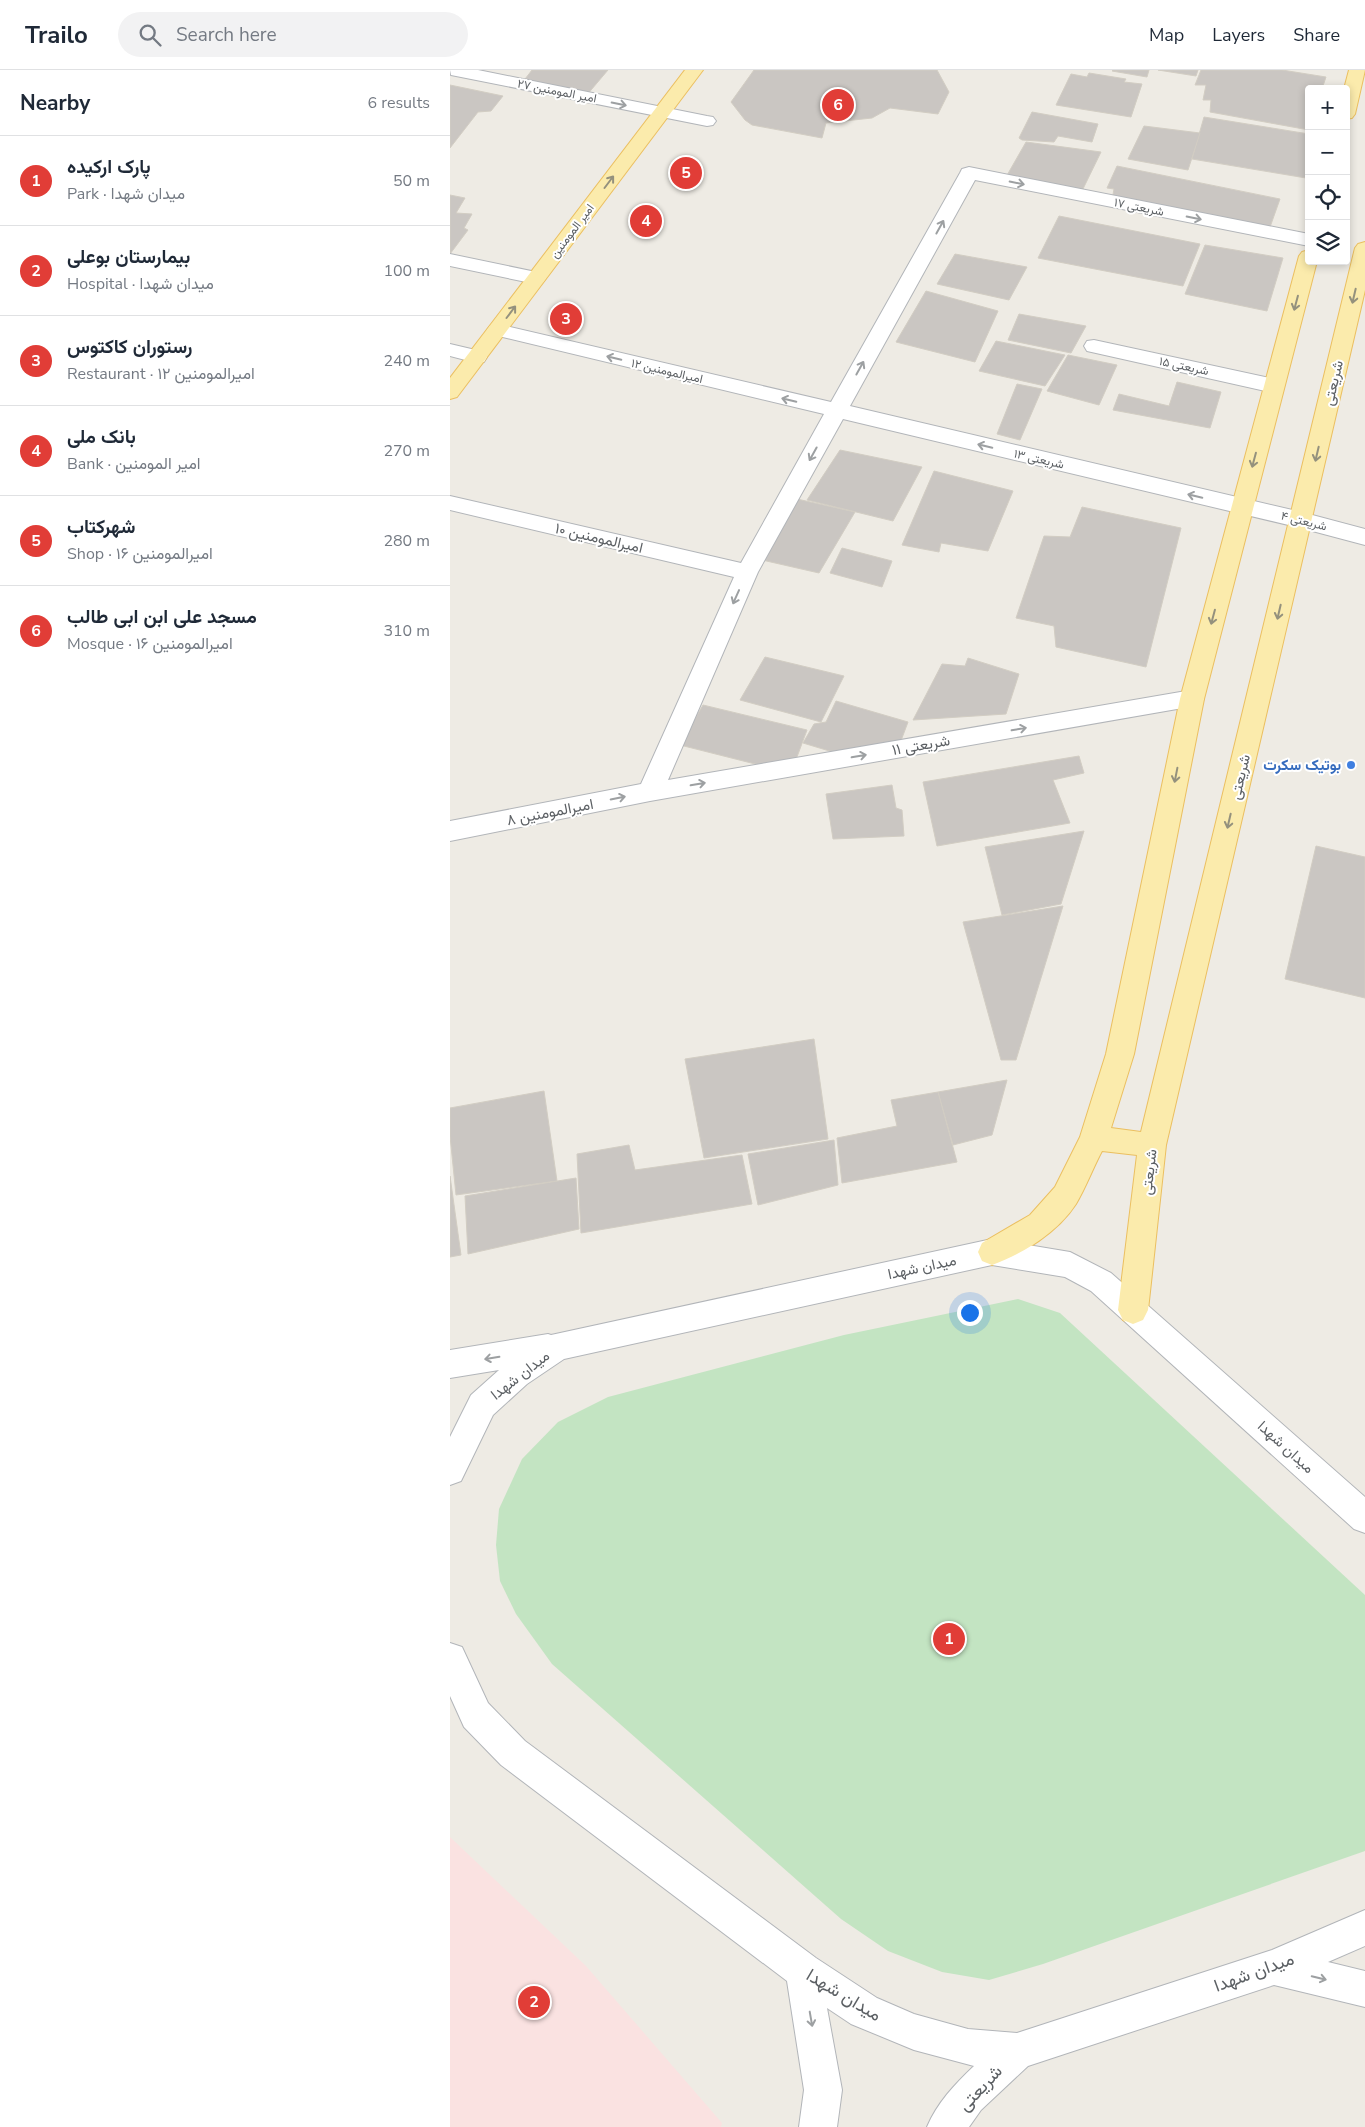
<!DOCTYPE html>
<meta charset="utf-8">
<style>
:root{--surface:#fff;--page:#f2f2f3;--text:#1f2937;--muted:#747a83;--line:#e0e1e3;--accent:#e13d37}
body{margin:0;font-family:"Nunito Sans",Vazirmatn,sans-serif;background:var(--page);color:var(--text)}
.controls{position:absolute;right:15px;top:15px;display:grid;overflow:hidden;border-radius:5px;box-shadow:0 2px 8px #0003}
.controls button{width:45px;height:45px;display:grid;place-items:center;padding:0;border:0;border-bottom:1px solid var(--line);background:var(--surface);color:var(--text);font:25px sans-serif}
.you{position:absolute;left:519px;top:1242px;width:18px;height:18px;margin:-12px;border:4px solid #fff;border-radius:50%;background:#1a73e8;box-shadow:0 0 0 8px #1a73e833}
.badge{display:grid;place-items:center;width:32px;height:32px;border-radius:50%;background:var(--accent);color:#fff;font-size:16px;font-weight:700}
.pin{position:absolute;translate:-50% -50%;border:2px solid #fff;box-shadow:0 1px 5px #0006}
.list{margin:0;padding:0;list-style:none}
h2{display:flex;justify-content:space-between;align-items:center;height:65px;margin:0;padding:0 20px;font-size:21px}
h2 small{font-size:16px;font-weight:400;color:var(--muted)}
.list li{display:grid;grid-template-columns:32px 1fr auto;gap:15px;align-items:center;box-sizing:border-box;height:90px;padding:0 20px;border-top:1px solid var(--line)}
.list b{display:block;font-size:19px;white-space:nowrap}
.list p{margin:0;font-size:16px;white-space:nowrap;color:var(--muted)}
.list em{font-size:16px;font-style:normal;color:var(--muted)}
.icon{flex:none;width:28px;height:28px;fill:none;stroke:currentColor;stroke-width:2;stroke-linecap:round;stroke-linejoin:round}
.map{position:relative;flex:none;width:915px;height:2057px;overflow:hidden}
header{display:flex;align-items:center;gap:30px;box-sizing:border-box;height:70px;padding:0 25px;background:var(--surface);border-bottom:1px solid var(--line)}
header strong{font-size:24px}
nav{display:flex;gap:28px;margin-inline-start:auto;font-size:18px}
.search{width:350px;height:45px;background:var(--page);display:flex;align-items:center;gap:12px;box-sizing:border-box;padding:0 18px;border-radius:28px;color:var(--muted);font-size:19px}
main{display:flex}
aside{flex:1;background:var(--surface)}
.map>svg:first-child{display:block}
.medical{fill:#fae2e1}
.green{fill:#c3e4c2}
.building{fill:#cac6c2;stroke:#d2cdc3}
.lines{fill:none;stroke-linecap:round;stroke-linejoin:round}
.minor-casing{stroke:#b2b5b9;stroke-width:2}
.major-casing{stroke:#ebbf60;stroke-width:2}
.minor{fill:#fff;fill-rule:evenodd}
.major{fill:#fbebac;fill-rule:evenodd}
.oneway{stroke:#9da0a2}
.oneway2{stroke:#94917d}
.shop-dot{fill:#3f7fe0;stroke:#fff;stroke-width:2}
.labels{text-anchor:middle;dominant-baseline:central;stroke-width:4;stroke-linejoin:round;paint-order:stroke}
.far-street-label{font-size:12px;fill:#5c6064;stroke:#fff}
.street-label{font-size:15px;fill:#5c6064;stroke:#fff}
.shop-label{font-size:15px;font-weight:bold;fill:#366cbe;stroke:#fff;text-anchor:end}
.near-street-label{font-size:18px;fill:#5c6064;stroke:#fff}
</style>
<header>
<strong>Trailo</strong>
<div class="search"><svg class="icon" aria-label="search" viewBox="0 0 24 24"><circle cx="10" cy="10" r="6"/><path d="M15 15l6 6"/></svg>Search here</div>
<nav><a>Map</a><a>Layers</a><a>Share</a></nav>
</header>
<main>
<aside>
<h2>Nearby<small>6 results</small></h2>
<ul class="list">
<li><span class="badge">1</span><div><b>پارک ارکیده</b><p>Park · میدان شهدا</p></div><em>50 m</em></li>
<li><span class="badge">2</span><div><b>بیمارستان بوعلی</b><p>Hospital · میدان شهدا</p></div><em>100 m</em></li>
<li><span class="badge">3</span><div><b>رستوران کاکتوس</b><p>Restaurant · امیرالمومنین ۱۲</p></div><em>240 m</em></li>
<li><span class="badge">4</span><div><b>بانک ملی</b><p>Bank · امیر المومنین</p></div><em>270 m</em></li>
<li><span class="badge">5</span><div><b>شهرکتاب</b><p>Shop · امیرالمومنین ۱۶</p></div><em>280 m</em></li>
<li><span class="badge">6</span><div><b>مسجد علی ابن ابی طالب</b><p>Mosque · امیرالمومنین ۱۶</p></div><em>310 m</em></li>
</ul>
</aside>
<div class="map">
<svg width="915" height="2057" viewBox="0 0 915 2057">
<rect width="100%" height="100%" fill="#eeebe4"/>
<polygon class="medical" points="0,1767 136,1896 272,2053 271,2057 0,2057"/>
<polygon class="green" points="568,1229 610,1243 915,1525 915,1781 593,1894 539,1910 492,1902 438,1881 391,1849 102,1594 66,1544 50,1511 46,1475 49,1439 72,1389 108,1352 158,1327 394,1265"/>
<g class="building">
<polygon points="82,0 158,0 136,26 72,13"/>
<polygon points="304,0 487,0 499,22 488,44 440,38 422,48 376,53 372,68 302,55 295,50 281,32"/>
<polygon points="663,0 699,0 697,7 662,1"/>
<polygon points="708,0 748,0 746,6"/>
<polygon points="751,0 832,0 876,7 872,19 859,19 859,60 760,42 761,30 753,30 756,15 745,15"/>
<polygon points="639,3 676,9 674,12 692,14 681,47 606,35 621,4 637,7"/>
<polygon points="0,15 53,26 41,41 28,42 0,78"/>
<polygon points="582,42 648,54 642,72 608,66 604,72 572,70 569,68"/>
<polygon points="754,47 859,64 859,101 856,108 742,89"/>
<polygon points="694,56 750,63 738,100 678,89"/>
<polygon points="576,72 651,82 631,123 556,107"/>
<polygon points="667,96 830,129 819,160 662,130 664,119 657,118"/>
<polygon points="0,125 15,128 6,143 22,144 14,158 18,160 0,184"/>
<polygon points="609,146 750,174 733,216 588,188"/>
<polygon points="755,175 833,188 817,241 735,224"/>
<polygon points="505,184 577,197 559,230 487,214"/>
<polygon points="476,221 548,241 525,292 446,272"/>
<polygon points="569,244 636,256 621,283 558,270"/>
<polygon points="546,271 615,285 595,316 529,301"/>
<polygon points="618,285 667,295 649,335 597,321"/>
<polygon points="727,312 771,322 760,358 663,340 669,324 719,336"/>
<polygon points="567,314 592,319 570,370 547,364"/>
<polygon points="390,380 472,397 443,451 357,430"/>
<polygon points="484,401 563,421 538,481 491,473 489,482 452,475"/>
<polygon points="347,429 405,442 369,503 312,490"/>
<polygon points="632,437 731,458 696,597 606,577 604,556 566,548 594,466 620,467"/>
<polygon points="392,478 442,491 432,517 380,503"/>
<polygon points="315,587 394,606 371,652 290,630"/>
<polygon points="518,588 569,604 556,644 463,650 492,594 515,596"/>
<polygon points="386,631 458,652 449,676 396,686 353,673 364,654 376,652"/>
<polygon points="253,635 357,660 344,695 321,698 230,675"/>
<polygon points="629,686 634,703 603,710 620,753 487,776 473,712"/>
<polygon points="442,715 446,738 452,740 454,766 383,769 376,724"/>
<polygon points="634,761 611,834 552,845 535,777"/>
<polygon points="866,776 915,787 915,928 835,909"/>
<polygon points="613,836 566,990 551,990 513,852"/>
<polygon points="364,969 378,1069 254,1088 235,989"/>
<polygon points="557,1010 542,1065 503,1075 488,1022"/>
<polygon points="94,1021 107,1111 6,1125 0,1066 0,1038"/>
<polygon points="488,1022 507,1092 392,1113 387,1068 447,1056 441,1030"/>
<polygon points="384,1070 388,1115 308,1135 298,1084"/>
<polygon points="179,1075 185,1100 292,1085 302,1134 131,1163 127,1084"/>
<polygon points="0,1106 11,1185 0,1187"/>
<polygon points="126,1108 129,1159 18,1184 15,1126"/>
</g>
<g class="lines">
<defs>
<g id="minor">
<polygon points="0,0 28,0 257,46 263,47 266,51 263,55 257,56 1,5"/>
<polygon points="519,97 859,164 859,176 525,110 400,336 851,442 915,459 915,475 851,458 393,349 308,502 218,710 742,620 750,623 754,629 750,635 200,731 0,771 0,751 191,714 284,507 0,440 0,426 291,493 374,344 40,264 37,260 40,256 47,254 381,332 510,103 512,99"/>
<polygon points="0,184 86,202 93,204 96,208 93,212 86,214 0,196"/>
<polygon points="644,270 824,309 831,311 834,316 831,321 824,323 637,281 634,276 637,271"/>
<polygon points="0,274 34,282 37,287 34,292 27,293 0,286"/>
<polygon points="542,1169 620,1182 661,1203 915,1427 915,1463 904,1459 641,1221 615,1207 542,1195 114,1289 77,1314 43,1345 11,1411 0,1415 0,1367 21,1325 49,1300 0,1308 0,1280 98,1264 101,1265"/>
<path d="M 0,1573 L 12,1577 L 38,1633 L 75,1671 L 366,1888 L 427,1928 L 464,1944 L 518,1959 L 567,1963 L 822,1880 L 915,1840 L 915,1876 L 878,1892 L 915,1901 L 915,1937 L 824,1915 L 578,1996 L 531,2040 L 519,2057 L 477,2057 C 487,2033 505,2014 524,1996 L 464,1980 L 401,1954 L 377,1938 L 392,2020 L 387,2057 L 349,2057 L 354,2020 L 337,1911 L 51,1695 L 14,1657 L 0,1626 Z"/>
</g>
<g id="major">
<polygon points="235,0 253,0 7,327 0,329 0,308"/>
<polygon points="899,0 915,0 905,44 902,48 896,49 896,19 894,19"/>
<path d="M 915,172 L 915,220 L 716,1075 L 698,1240 L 693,1250 L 683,1254 L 673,1250 L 668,1240 L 687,1085 L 652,1081 C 643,1098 636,1117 626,1134 C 608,1162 573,1184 542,1195 L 532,1191 L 528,1182 L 532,1173 L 580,1145 L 605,1117 L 630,1067 L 656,984 L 730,629 L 849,186 L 852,182 L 859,180 L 859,191 L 867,191 L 754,629 L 684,984 L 661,1058 L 691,1062 L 905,178 L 908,174 Z"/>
</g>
</defs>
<use href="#minor" class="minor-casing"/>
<use href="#major" class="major-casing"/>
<use href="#minor" class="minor"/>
<use href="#major" class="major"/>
</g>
<defs><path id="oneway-shaft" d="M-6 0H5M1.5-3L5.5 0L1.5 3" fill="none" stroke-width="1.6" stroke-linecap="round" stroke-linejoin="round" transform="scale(1.25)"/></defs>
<g class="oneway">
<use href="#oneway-shaft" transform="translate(169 34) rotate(11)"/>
<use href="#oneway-shaft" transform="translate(567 113) rotate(11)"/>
<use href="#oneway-shaft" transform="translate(744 148) rotate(11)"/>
<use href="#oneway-shaft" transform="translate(490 157) rotate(-61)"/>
<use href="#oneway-shaft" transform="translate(164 288) rotate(-167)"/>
<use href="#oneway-shaft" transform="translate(410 298) rotate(-61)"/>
<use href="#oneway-shaft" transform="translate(339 330) rotate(-167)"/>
<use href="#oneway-shaft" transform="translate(535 376) rotate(-167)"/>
<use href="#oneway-shaft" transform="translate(363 384) rotate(119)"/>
<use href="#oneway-shaft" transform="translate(745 426) rotate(-167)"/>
<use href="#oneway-shaft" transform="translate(286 527) rotate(114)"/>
<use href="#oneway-shaft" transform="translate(569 659) rotate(-10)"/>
<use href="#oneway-shaft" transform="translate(409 686) rotate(-10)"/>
<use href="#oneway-shaft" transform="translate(248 714) rotate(-10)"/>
<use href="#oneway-shaft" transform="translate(168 728) rotate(-11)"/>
<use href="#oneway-shaft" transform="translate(42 1288) rotate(171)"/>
<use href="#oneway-shaft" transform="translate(869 1908) rotate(14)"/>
<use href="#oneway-shaft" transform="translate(361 1949) rotate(80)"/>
</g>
<g class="oneway2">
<use href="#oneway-shaft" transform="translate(159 112) rotate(-53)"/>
<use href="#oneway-shaft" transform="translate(904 226) rotate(103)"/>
<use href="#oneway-shaft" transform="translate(846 233) rotate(105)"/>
<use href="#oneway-shaft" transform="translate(61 242) rotate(-53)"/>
<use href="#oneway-shaft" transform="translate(867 384) rotate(103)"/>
<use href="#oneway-shaft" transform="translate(804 390) rotate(105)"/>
<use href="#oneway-shaft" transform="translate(829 542) rotate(103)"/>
<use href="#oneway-shaft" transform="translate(763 547) rotate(105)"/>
<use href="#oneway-shaft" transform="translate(726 705) rotate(101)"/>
<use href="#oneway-shaft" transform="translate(779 751) rotate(103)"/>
</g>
<circle class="shop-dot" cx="901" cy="695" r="5"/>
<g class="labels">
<g class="far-street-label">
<text transform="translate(107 21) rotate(11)">امیر المومنین ۲۷</text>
<text transform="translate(689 137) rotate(11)">شریعتی ۱۷</text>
<text transform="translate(122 161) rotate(-53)">امیر المومنین</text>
<text transform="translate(734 296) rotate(12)">شریعتی ۱۵</text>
<text transform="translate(217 301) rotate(13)">امیرالمومنین ۱۲</text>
<text transform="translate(589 389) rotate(13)">شریعتی ۱۳</text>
<text transform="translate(854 451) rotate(14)">شریعتی ۴</text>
</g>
<g class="street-label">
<text transform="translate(883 313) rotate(-77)">شریعتی</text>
<text transform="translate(149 468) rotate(13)">امیرالمومنین ۱۰</text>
<text transform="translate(471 675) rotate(-10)">شریعتی ۱۱</text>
<text transform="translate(790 707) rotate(-77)">شریعتی</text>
<text transform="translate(100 742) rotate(-11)">امیرالمومنین ۸</text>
<text transform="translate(699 1102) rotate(-83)">شریعتی</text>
<text transform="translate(472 1197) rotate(-12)">میدان شهدا</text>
<text transform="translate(70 1305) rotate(-38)">میدان شهدا</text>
<text transform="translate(836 1377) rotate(42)">میدان شهدا</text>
</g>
<g class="shop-label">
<text x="891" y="695">بوتیک سکرت</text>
</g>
<g class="near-street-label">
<text transform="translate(804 1902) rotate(-20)">میدان شهدا</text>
<text transform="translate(394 1925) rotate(31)">میدان شهدا</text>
<text transform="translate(530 2018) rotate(-47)">شریعتی</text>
</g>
</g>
</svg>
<div class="controls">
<button>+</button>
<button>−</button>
<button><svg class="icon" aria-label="locate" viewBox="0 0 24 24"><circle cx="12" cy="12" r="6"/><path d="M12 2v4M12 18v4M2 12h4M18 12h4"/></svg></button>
<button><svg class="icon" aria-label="layers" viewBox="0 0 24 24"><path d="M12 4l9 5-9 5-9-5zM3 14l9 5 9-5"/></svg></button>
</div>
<div class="you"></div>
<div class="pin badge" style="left:499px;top:1569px">1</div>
<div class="pin badge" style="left:84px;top:1932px">2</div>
<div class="pin badge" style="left:116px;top:249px">3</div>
<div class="pin badge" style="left:196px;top:151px">4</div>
<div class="pin badge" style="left:236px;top:103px">5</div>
<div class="pin badge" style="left:388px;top:35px">6</div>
</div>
</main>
